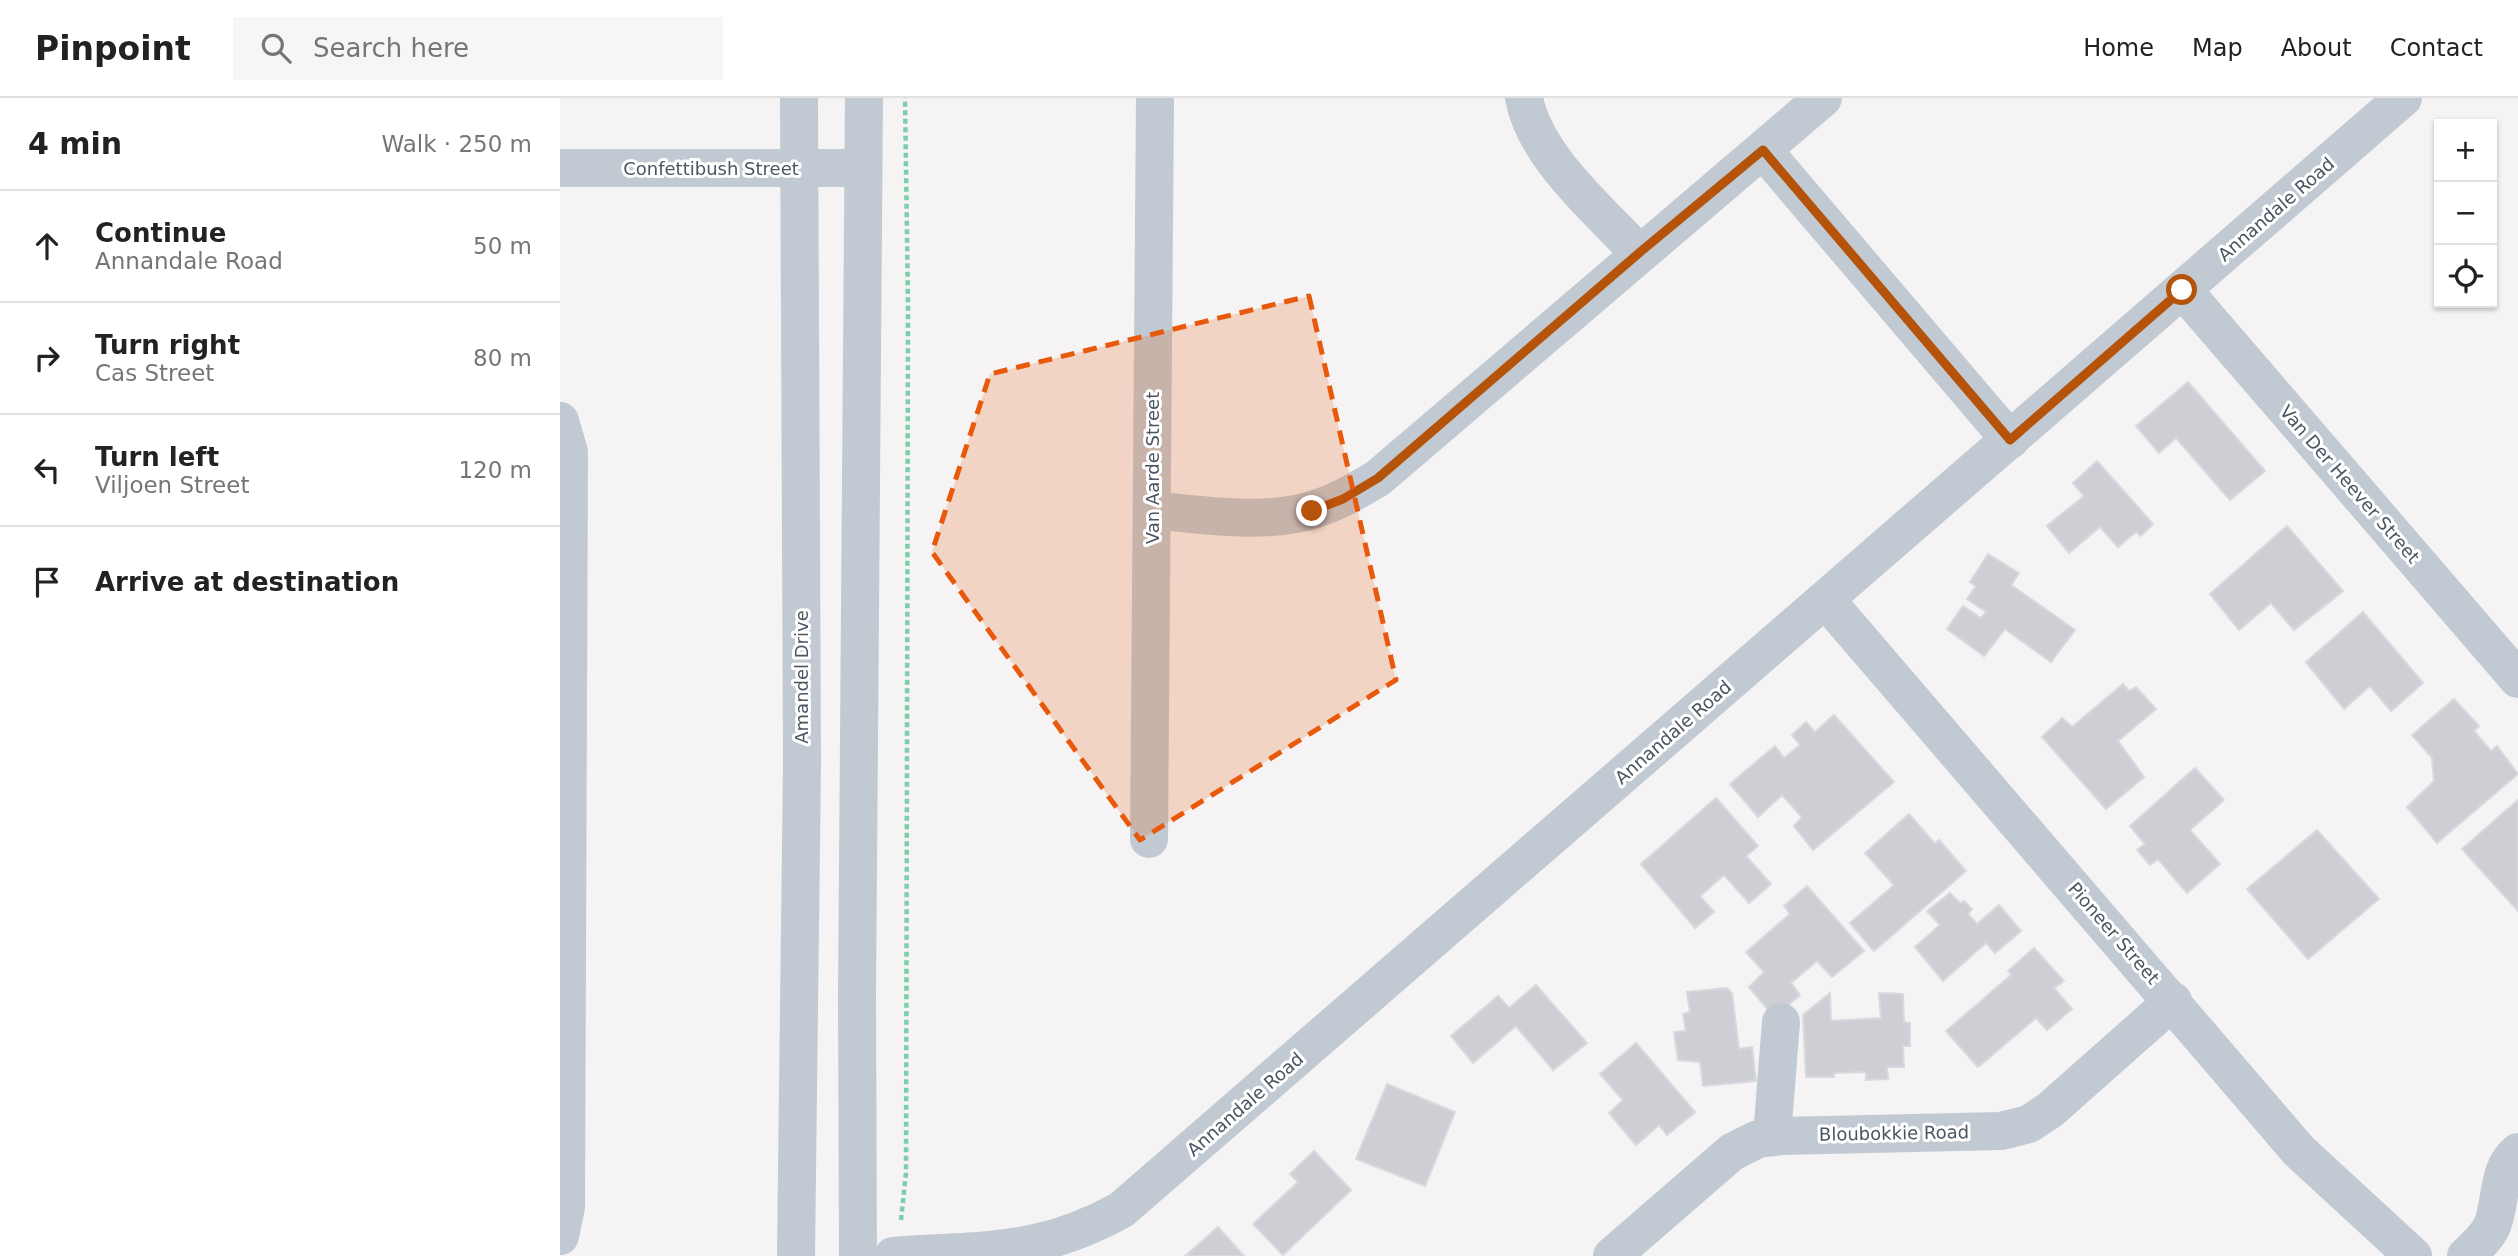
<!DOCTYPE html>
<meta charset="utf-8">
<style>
:root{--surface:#fff;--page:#f6f6f6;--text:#222;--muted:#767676;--line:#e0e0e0}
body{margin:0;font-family:"DejaVu Sans",sans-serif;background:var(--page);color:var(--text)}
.controls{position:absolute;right:21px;top:21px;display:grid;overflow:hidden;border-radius:0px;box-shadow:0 2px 5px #0004}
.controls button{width:63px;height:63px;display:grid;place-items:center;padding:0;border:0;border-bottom:2px solid var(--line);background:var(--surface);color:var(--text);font:35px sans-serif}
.stop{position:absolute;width:21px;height:21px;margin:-16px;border:5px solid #b45309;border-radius:50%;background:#fff}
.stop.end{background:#b45309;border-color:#fff;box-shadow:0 2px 7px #0008}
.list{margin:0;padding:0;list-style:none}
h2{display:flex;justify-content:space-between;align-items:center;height:91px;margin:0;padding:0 28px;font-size:30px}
h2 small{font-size:23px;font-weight:400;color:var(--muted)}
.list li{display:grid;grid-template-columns:46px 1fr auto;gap:21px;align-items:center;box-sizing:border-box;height:112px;padding:0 28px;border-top:2px solid var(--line)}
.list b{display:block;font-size:26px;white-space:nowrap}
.list p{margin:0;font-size:23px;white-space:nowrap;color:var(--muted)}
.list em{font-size:23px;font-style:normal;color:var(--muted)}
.icon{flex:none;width:38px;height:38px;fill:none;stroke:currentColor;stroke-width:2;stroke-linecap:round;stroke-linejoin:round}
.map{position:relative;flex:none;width:1958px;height:1158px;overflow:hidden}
header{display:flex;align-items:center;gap:42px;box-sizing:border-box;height:98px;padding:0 35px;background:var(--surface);border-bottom:2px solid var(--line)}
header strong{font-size:33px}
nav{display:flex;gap:38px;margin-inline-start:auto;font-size:24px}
.search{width:490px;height:63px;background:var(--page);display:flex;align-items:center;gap:18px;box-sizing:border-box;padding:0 24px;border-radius:0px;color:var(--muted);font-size:26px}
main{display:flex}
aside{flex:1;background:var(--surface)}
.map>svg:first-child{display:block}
.building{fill:#cdcfd5;stroke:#d7d9de;stroke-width:2}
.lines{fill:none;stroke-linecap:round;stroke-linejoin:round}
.path{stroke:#7ad0a6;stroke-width:4.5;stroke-dasharray:5 3.5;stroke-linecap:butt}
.minor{stroke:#c1cad2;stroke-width:38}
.route{stroke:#b45309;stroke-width:9}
.marked{fill:#e8590c;fill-opacity:0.2;stroke:#e8590c;stroke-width:5;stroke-dasharray:14 9;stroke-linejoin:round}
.labels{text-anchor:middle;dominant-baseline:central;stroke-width:6;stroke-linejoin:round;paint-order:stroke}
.street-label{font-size:18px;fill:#4a5661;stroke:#fff}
</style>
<header>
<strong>Pinpoint</strong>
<div class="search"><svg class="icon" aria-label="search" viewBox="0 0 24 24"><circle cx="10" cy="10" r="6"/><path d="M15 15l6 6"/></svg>Search here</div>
<nav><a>Home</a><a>Map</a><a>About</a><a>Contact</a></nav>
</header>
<main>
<aside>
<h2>4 min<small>Walk · 250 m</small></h2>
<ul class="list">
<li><svg class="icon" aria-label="ahead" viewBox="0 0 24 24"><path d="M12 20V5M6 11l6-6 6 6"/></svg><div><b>Continue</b><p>Annandale Road</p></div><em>50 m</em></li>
<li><svg class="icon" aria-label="right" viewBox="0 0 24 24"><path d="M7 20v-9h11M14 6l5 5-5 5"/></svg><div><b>Turn right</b><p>Cas Street</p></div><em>80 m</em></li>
<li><svg class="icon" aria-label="left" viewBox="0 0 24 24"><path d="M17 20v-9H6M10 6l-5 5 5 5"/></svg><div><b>Turn left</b><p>Viljoen Street</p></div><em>120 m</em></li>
<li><svg class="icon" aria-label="arrive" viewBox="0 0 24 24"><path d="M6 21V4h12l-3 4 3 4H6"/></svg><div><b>Arrive at destination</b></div></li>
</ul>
</aside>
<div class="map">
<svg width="1958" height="1158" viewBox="0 0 1958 1158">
<rect width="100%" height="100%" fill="#f5f3f3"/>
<g class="building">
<polygon points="1628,284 1705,373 1670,402 1616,340 1599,355 1576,328"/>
<polygon points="1537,363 1593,426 1581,438 1576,434 1558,449 1540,429 1509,455 1487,428 1524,398 1513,385"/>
<polygon points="1727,428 1783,493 1734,532 1711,505 1679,532 1650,496"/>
<polygon points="1428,456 1459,475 1451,487 1515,532 1491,564 1445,531 1424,558 1387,531 1403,508 1421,520 1426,514 1407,501 1416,488 1410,484"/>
<polygon points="1803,514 1863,585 1831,613 1810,588 1784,611 1746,564"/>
<polygon points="1563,586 1569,593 1576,589 1596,611 1558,643 1584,679 1546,711 1482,639 1502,620 1512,629"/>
<polygon points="1894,601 1919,628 1914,633 1931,653 1937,648 1958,676 1877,745 1847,709 1874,683 1872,660 1852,637"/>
<polygon points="1274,617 1334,684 1253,752 1234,728 1242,719 1222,697 1198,719 1170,686 1215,648 1224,660 1240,647 1232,637 1246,624 1255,634"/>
<polygon points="1635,670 1664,702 1630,732 1660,766 1627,795 1598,761 1590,767 1577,752 1585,746 1570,728"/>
<polygon points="1156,700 1198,748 1186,758 1211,786 1189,805 1164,777 1140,798 1154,814 1135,830 1081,766"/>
<polygon points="1958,702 1958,813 1902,751"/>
<polygon points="1349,716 1375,746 1379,742 1406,773 1314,853 1290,825 1334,787 1305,755"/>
<polygon points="1757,732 1819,801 1748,861 1687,791"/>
<polygon points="1247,788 1304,853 1272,879 1257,863 1231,885 1240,897 1214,919 1189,889 1204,874 1186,854 1230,816 1224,808"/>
<polygon points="1390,795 1400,805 1404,803 1412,811 1408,816 1417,826 1439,807 1461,833 1435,855 1426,845 1383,883 1355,849 1380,827 1367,813"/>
<polygon points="1474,850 1504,883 1494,890 1512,911 1487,932 1476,920 1418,969 1386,933 1451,877 1448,873"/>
<polygon points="976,887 1027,945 993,972 956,928 913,965 891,938 938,898 949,910"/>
<polygon points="1167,890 1172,895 1179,951 1192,949 1196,983 1143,988 1140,964 1118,962 1114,934 1126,933 1123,916 1130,914 1127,894"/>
<polygon points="1270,895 1271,923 1321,920 1319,895 1343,896 1344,924 1350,925 1350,948 1343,948 1344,969 1327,969 1328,981 1306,982 1306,974 1274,975 1274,979 1246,979 1243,917"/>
<polygon points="1076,945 1135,1014 1107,1037 1099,1027 1076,1047 1049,1015 1063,1002 1040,976"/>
<polygon points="827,986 895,1014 865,1088 796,1061"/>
<polygon points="754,1053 791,1092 723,1157 693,1126 738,1084 730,1076"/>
<polygon points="658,1129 684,1158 625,1158"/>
</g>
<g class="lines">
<polyline class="path" points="341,1122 346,1075 348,206 345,0"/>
<g class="minor">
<path d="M 964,0 C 975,59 1039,112 1079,155"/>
<polyline points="1203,52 1450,342"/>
<polyline points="0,70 303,70"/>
<polyline points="1623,192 1958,581"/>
<polyline points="0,323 9,354 6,1109 0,1138"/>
<path d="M 592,412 C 640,417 709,427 755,411 C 778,404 798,392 818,380 L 1263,0"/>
<polyline points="1266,502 1739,1053 1853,1158"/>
<polyline points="589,741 595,0"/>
<polyline points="1212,1038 1221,924"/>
<polyline points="236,1158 242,664 239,0"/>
<polyline points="298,1158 297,897 304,0"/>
<path d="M 333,1158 C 423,1151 478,1158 561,1112 L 1843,0"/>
<polyline points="1052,1158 1172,1054 1198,1041 1222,1038 1441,1033 1469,1026 1490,1012 1613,903"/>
<path d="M 1906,1158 C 1916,1149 1926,1140 1932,1128 C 1942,1104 1936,1072 1958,1054"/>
</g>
</g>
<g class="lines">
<polyline class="route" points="752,413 783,401 818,380 1079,155 1203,52 1450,342 1622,192"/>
</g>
<path class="marked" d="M 749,198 L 836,582 L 580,742 L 372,454 L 430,276 Z"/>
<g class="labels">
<g class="street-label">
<text x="151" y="70">Confettibush Street</text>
<text transform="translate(1716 111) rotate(-41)">Annandale Road</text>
<text transform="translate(592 370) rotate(-90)">Van Aarde Street</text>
<text transform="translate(1790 386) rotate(49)">Van Der Heever Street</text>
<text transform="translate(241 579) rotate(-90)">Amandel Drive</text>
<text transform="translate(1113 634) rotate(-41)">Annandale Road</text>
<text transform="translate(1554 835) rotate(49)">Pioneer Street</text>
<text transform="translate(685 1006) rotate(-41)">Annandale Road</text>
<text transform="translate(1334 1035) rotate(-1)">Bloubokkie Road</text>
</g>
</g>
</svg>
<div class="controls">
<button>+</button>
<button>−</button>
<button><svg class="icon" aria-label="locate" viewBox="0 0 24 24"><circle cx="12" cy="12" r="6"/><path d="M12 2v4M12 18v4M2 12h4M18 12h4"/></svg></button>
</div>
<div class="stop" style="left:1622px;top:192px"></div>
<div class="stop end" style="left:752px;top:413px"></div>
</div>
</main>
